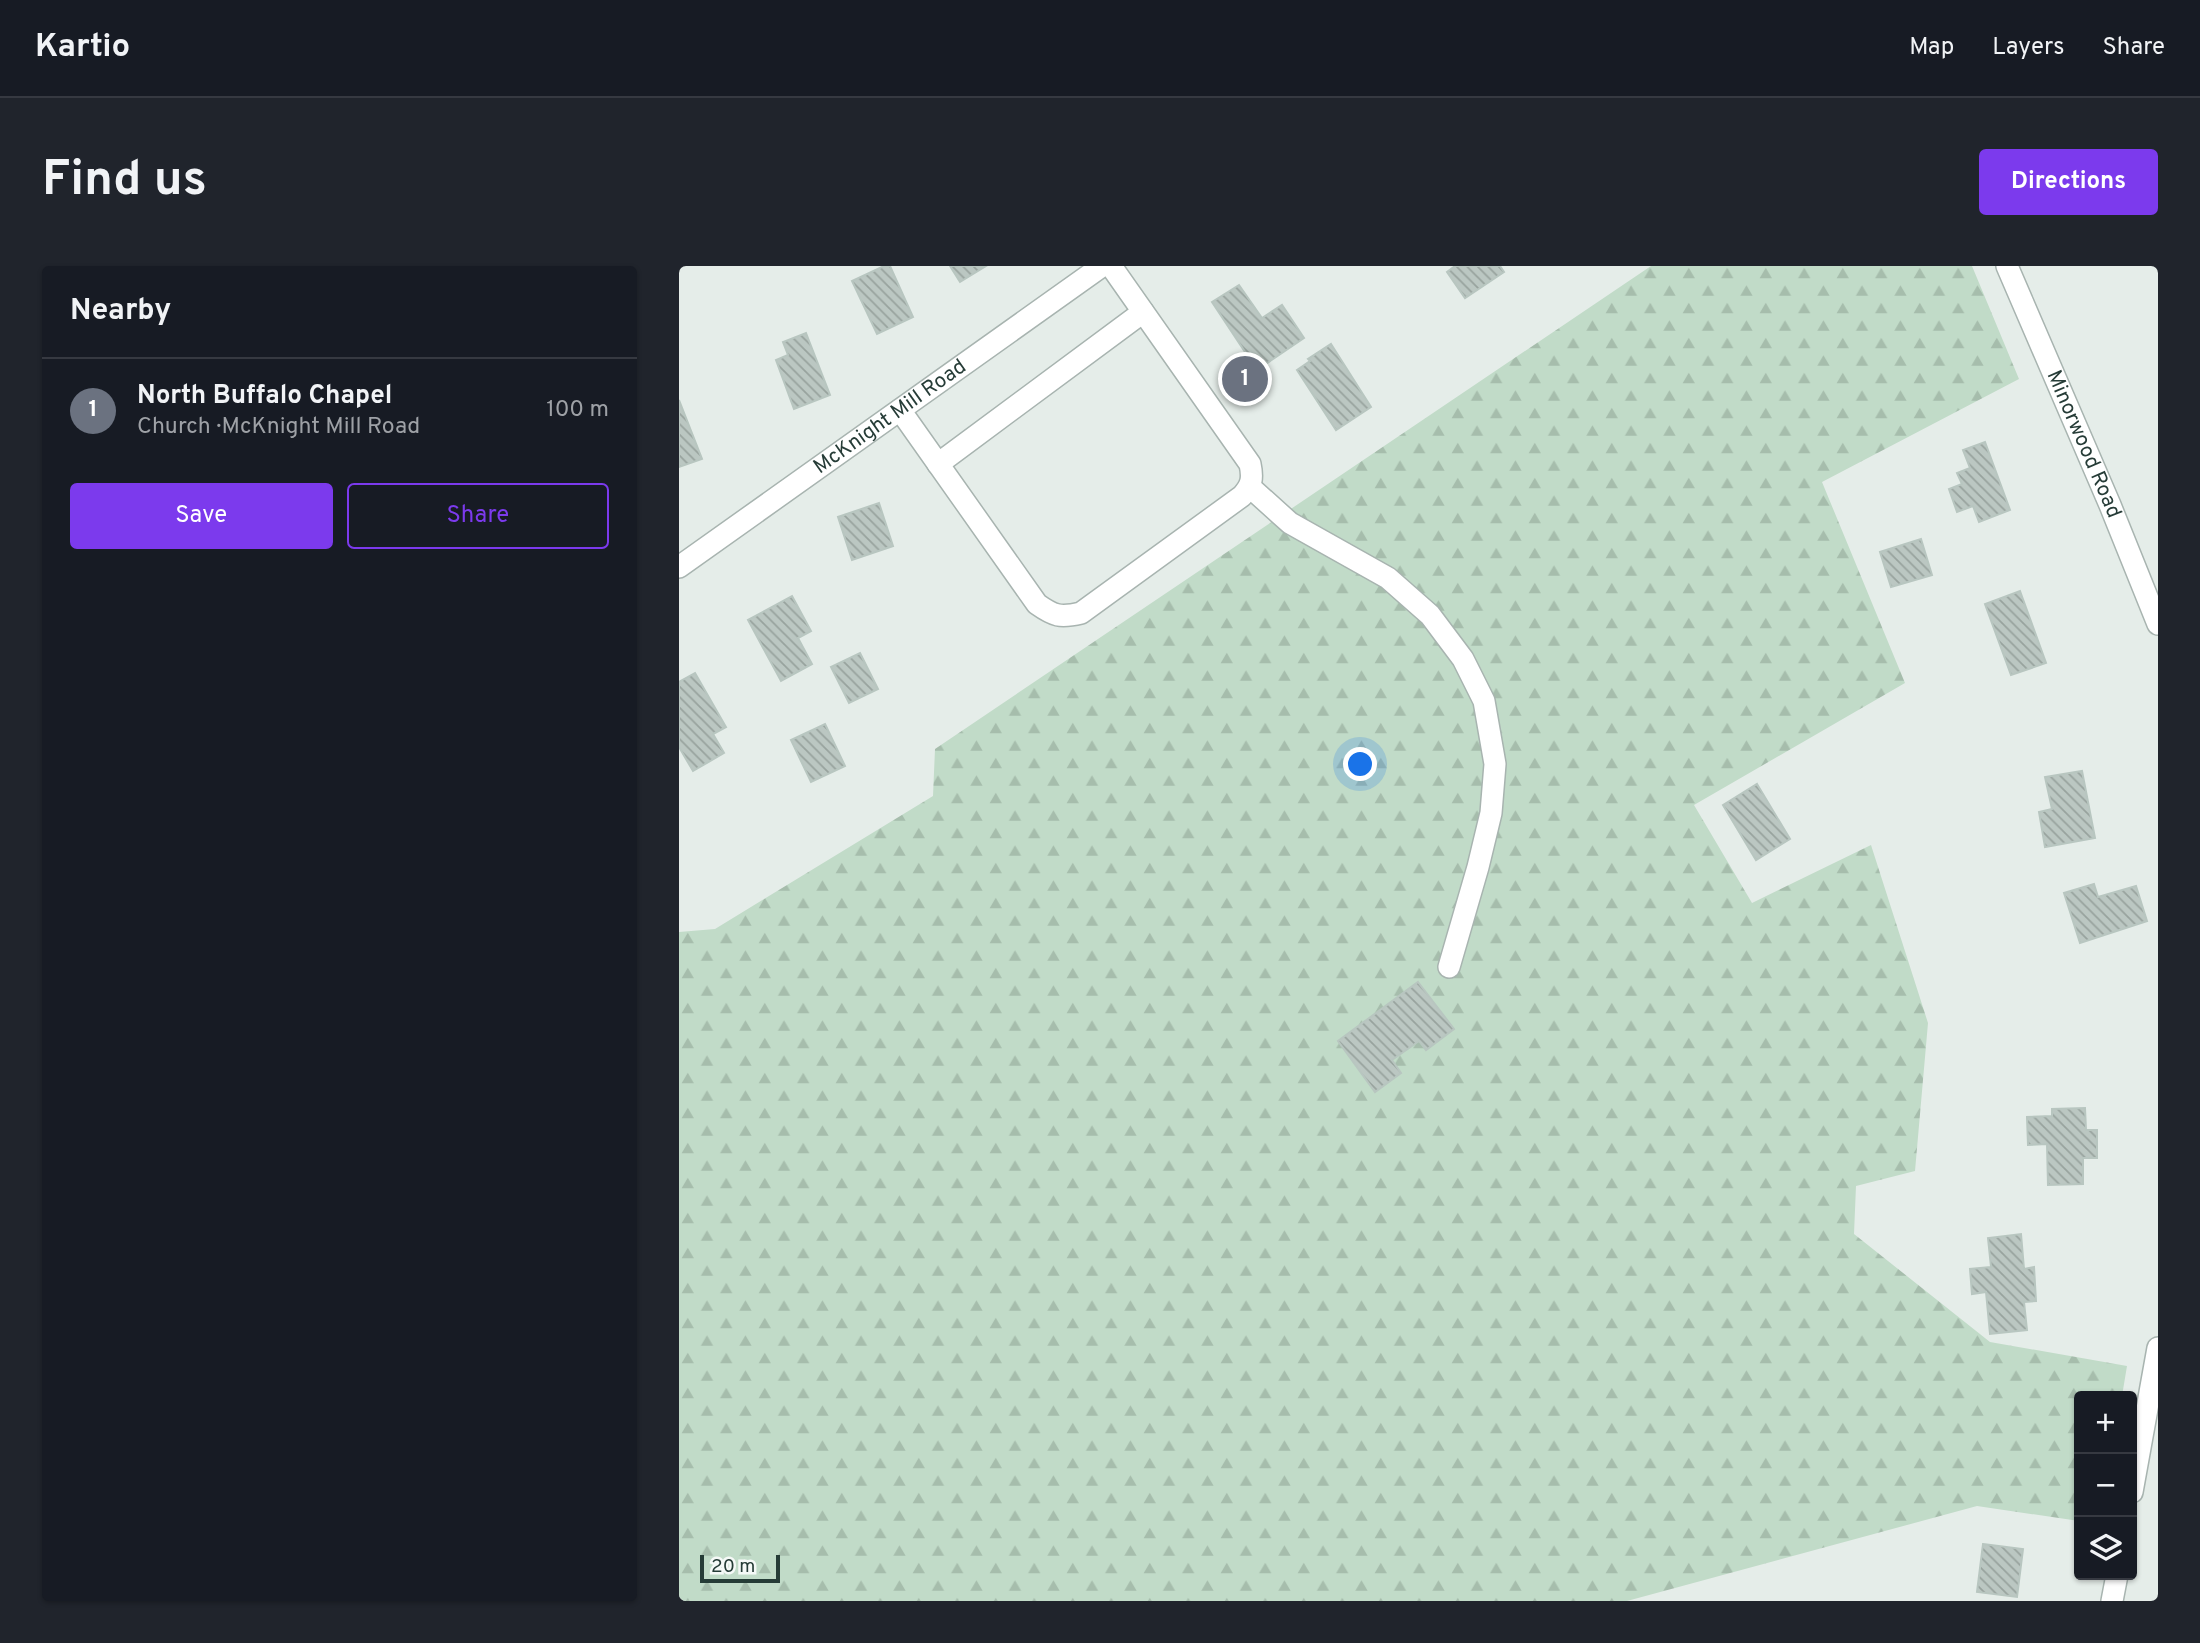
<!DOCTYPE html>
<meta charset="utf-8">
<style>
:root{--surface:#171b24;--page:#20242c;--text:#f1f3f6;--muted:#9ea1a6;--line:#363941;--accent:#7c3aed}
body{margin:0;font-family:Overpass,sans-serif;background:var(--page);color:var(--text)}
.controls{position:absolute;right:21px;bottom:21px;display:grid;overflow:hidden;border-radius:7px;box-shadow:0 2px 5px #0004}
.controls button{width:63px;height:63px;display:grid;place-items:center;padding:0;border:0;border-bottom:2px solid var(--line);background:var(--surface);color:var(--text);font:35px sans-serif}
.scale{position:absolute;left:21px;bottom:18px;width:80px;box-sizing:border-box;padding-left:7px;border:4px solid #263c37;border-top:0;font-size:19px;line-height:24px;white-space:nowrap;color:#263c37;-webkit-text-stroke:5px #f5f9f7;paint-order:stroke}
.you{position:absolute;left:682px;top:499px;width:24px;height:24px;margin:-18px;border:5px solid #fff;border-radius:50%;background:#1a73e8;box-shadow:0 0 0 10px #1a73e833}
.badge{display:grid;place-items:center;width:46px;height:46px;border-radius:50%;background:var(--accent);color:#fff;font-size:23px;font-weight:700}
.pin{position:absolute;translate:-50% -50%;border:4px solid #fff;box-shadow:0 2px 7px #0006}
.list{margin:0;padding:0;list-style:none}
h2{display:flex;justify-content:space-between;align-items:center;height:91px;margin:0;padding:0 28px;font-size:30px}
h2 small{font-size:23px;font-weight:400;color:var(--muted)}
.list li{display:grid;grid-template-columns:46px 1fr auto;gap:21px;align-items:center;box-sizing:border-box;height:105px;padding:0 28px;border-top:2px solid var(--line)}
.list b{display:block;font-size:26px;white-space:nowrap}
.list p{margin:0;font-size:23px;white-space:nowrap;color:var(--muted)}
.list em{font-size:23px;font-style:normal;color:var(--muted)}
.actions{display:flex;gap:14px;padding:21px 28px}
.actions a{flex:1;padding:16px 0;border:2px solid var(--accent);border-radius:7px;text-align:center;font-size:24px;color:var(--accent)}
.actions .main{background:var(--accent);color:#fff}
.icon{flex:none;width:38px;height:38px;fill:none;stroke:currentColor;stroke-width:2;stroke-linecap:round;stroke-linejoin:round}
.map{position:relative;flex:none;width:1479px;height:1335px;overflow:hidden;border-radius:7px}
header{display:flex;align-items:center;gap:42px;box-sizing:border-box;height:98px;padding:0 35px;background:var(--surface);border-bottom:2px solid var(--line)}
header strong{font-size:33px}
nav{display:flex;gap:38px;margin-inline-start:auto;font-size:24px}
.intro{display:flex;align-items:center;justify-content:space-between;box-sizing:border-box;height:168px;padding:0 42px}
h1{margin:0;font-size:49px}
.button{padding:18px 32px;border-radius:7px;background:var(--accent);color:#fff;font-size:24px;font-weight:700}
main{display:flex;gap:42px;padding:0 42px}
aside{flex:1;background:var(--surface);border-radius:7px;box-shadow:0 2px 5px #0004}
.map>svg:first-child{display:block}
.forest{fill:url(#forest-firs)}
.building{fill:url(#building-back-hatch);stroke:#b8c6c0;stroke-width:2}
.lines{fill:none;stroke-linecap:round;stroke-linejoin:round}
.minor-casing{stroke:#a8b4b0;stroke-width:24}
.minor{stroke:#fff;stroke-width:21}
.labels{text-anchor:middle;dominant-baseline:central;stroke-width:5;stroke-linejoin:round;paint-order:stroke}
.street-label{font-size:21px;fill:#263c37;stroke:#f5f9f7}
</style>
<header>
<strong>Kartio</strong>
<nav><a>Map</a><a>Layers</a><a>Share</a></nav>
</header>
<div class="intro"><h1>Find us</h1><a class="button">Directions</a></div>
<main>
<aside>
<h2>Nearby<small></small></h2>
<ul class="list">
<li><span class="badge" style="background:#6b7280">1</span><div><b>North Buffalo Chapel</b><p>Church · McKnight Mill Road</p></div><em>100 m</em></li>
</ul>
<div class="actions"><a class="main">Save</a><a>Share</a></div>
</aside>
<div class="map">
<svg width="1479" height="1335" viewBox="0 0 1479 1335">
<defs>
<pattern id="forest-firs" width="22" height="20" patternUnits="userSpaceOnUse" patternTransform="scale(1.75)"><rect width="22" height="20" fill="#c1dbc8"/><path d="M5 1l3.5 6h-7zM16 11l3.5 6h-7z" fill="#a6bdac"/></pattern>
<pattern id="building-back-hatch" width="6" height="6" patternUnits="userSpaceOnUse" patternTransform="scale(1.75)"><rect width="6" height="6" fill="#bbc7c2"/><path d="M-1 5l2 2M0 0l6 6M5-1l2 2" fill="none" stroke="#98a39e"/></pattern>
</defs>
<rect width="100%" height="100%" fill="#e5ede9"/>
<polygon class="forest" points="972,0 1293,0 1340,113 1143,216 1226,417 1015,539 1073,637 1192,579 1249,757 1236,905 1177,920 1175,968 1311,1076 1448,1100 1443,1130 1400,1130 1400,1255 1298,1240 948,1335 0,1335 0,666 36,663 254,530 256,483"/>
<g class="building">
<polygon points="205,0 211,0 234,51 198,68 173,15"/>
<polygon points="271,0 307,0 281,16"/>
<polygon points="776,0 821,0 825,6 786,32 768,6"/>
<polygon points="560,19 583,52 603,39 625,72 578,104 533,36"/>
<polygon points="127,67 151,129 115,143 97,94 109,89 104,76"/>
<polygon points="652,78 692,141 657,164 618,104 631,95 629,93"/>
<polygon points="0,134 23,193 0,201"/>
<polygon points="1306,176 1331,244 1300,256 1294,240 1278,246 1270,223 1283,218 1278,207 1291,202 1284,184"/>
<polygon points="200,237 214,280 173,294 159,251"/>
<polygon points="1242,273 1253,309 1212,321 1201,286"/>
<polygon points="1341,325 1367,397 1332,409 1306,338"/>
<polygon points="113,330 132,365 119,372 133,398 102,415 69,354"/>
<polygon points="181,387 199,423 170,437 152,401"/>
<polygon points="16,407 47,461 34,468 45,487 14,505 0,481 0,416"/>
<polygon points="146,458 166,500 132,516 112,474"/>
<polygon points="1403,505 1416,572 1366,581 1360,546 1373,543 1366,511"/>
<polygon points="1078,518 1111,573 1077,594 1044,539"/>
<polygon points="1415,618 1419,631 1457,620 1468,655 1401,677 1385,627"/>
<polygon points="739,716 775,763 747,784 740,775 713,794 722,807 696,826 659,775"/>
<polygon points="1406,842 1407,864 1418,864 1418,892 1404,892 1404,918 1369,919 1368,878 1349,879 1348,851 1373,850 1373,843"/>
<polygon points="1342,968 1345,1003 1355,1001 1357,1035 1345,1036 1348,1064 1311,1068 1307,1026 1293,1028 1291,1003 1312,1001 1309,972"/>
<polygon points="1304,1278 1344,1283 1338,1331 1298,1326"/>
</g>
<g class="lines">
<defs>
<g id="minor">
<path id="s1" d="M 1328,0 L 1431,239 L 1479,358"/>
<path d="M 221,144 L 358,338 C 375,350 381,352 402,347 L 563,230 C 573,219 574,212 571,198 L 432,0"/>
<polyline points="259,198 464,46"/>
<polyline points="571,221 611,257 709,312 751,349 784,393 805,435 816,498 812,547 799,601 770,701"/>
<path id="s2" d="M 0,301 L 423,0"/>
<polyline points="1453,1226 1479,1082"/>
<polyline points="1433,1335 1438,1309"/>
</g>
</defs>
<use href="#minor" class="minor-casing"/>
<use href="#minor" class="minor"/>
</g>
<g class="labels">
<g class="street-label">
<text stroke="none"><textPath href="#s2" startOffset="259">McKnight Mill Road</textPath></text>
<text stroke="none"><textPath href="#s1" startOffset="194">Minorwood Road</textPath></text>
</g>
</g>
</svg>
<div class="controls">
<button>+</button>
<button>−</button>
<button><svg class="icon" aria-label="layers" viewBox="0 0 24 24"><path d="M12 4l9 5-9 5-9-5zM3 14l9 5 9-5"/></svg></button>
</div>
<div class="scale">20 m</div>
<div class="you"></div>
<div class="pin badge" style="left:566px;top:113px;background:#6b7280">1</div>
</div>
</main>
